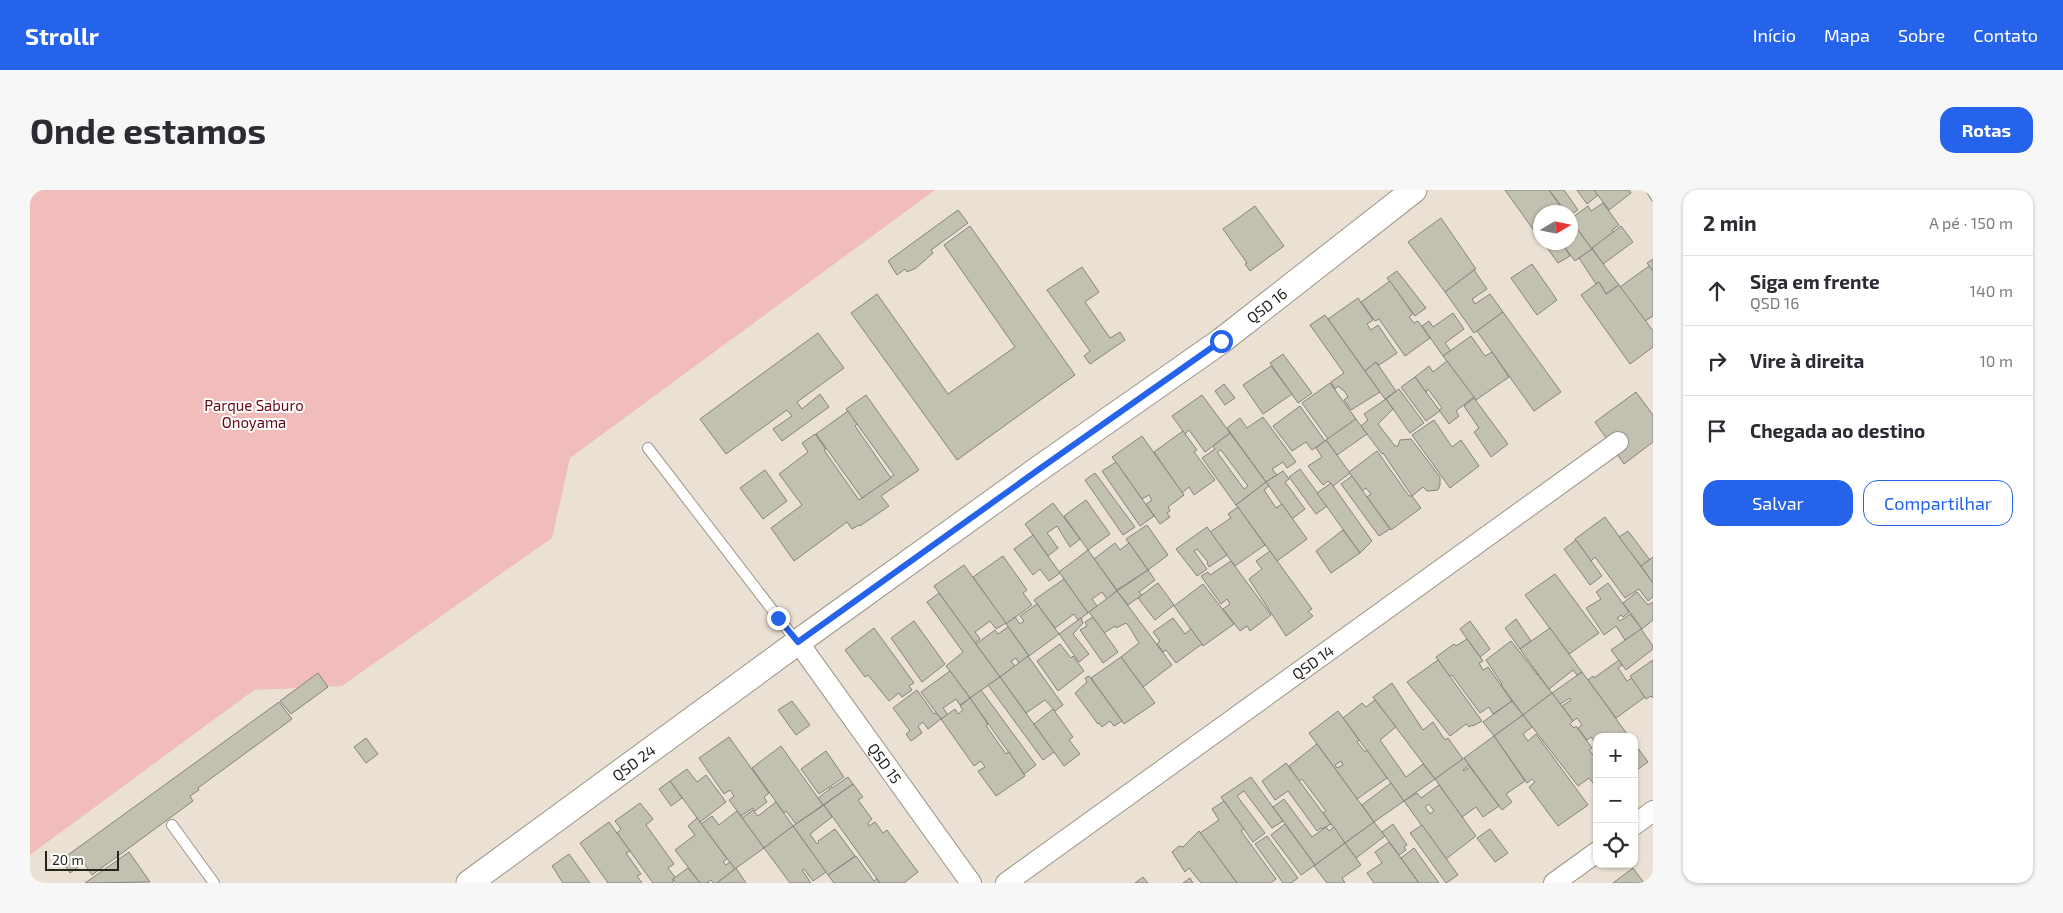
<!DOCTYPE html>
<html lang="pt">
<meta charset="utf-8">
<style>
:root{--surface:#fff;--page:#f7f7f7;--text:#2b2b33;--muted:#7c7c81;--line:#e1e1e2;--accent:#2563eb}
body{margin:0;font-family:"Exo 2",sans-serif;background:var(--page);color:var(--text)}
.controls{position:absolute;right:15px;bottom:15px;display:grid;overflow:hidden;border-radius:10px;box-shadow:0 1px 4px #0004}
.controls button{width:45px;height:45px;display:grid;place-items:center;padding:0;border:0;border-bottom:1px solid var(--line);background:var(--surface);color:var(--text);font:25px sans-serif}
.compass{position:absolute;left:1503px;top:15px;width:45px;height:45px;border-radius:50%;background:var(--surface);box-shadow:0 1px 4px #0004;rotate:80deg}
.scale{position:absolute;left:15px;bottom:12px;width:74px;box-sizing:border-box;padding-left:5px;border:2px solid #27241f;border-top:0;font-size:14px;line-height:18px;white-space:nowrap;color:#27241f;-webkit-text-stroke:4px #fff;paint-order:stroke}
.stop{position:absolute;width:15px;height:15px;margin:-11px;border:4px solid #2563eb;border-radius:50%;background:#fff}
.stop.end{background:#2563eb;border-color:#fff;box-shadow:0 1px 5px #0008}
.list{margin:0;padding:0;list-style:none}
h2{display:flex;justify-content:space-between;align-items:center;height:65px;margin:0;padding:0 20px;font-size:21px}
h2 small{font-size:16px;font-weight:400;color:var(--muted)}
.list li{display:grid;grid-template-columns:32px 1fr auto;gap:15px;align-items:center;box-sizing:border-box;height:70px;padding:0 20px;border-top:1px solid var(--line)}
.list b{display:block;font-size:19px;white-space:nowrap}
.list p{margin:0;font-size:16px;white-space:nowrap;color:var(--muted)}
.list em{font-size:16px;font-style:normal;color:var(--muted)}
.actions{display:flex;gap:10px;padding:15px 20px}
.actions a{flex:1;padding:11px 0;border:1px solid var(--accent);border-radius:15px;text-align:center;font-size:18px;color:var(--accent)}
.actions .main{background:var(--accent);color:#fff}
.icon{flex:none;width:28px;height:28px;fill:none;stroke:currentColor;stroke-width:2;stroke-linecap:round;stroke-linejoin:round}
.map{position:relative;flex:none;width:1623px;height:693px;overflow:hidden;border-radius:15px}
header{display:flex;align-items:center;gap:30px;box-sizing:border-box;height:70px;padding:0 25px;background:var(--accent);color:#fff}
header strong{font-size:24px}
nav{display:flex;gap:28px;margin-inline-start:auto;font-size:18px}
.intro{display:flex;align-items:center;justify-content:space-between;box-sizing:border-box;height:120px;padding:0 30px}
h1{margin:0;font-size:35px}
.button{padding:12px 22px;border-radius:15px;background:var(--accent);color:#fff;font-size:18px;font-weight:700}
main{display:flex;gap:30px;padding:0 30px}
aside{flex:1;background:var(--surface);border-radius:15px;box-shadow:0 1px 4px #0004}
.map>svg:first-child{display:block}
.green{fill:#f1bdba}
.building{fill:#c1c0b1;stroke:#858477;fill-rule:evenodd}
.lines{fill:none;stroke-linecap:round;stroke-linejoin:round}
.service-casing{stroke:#9e968a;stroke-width:12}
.minor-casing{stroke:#9e968a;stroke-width:22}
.tertiary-casing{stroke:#9e968a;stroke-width:27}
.service{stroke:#fff;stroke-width:10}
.minor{stroke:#fff;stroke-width:20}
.tertiary{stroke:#fff;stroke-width:25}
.route{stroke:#2563eb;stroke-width:6}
.labels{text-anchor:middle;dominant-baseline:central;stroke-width:4;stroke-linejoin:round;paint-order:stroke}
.street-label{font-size:15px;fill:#27241f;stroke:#fff}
.park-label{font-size:15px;fill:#640915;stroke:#fff}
</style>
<header>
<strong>Strollr</strong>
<nav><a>Início</a><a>Mapa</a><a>Sobre</a><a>Contato</a></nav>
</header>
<div class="intro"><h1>Onde estamos</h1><a class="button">Rotas</a></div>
<main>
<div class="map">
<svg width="1623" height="693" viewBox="0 0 1623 693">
<rect width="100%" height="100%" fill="#eae1d4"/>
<polygon class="green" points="0,0 905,0 540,268 522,348 312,496 224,500 0,665"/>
<g class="building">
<polygon points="1475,0 1519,0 1531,17 1524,22 1510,22 1510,49"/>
<polygon points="1519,0 1534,0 1548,20 1540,25 1540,22 1536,22"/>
<polygon points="1547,0 1564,0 1568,5 1557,14"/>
<polygon points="1564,0 1599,0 1601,3 1579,20"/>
<polygon points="1615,0 1623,0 1623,12"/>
<polygon points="1573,13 1589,35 1582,40 1584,43 1562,59 1542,32 1545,30 1543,27 1558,16 1561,21"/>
<polygon points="1225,16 1254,56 1220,81 1215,74 1217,73 1193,39"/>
<polygon points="928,20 938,33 901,60 903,63 886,78 877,82 875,79 867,85 858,71"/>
<polygon points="1411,28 1446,79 1415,102 1378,52"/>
<polygon points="1540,29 1562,59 1545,71 1535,58 1539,55 1538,52 1540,52"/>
<polygon points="940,36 1045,185 927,270 821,123 847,104 918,204 985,157 914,55"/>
<polygon points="1591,36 1603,52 1573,74 1562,58"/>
<polygon points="1513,52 1531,52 1540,66 1528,73"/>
<polygon points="1562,59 1589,95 1576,104 1569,92 1566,94 1549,68"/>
<polygon points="1623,69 1623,81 1617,73"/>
<polygon points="1502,74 1527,110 1507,125 1481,88"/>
<polygon points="1619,76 1623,81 1623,126 1615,131 1590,97"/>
<polygon points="1052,77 1069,102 1055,112 1080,148 1090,142 1095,150 1060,174 1054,166 1060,161 1017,100"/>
<polygon points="1444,80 1457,99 1442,109 1445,114 1460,104 1473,122 1444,143 1415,102"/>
<polygon points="1367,81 1396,118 1385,126 1357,88"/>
<polygon points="1360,91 1383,124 1379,127 1384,133 1388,131 1400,148 1375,166 1349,129 1345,131 1331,112"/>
<polygon points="1569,92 1576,104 1589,95 1623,141 1623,157 1600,174 1551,105"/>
<polygon points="1328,108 1343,130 1337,134 1341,140 1348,135 1367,163 1349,175 1346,172 1335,181 1298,129"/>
<polygon points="1473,122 1531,202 1504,221 1447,141"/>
<polygon points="1423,123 1434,139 1415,153 1421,161 1413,166 1392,136 1399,131 1403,137"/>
<polygon points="1295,125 1350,202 1321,220 1314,210 1318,207 1315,202 1308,196 1305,199 1301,192 1314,183 1280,135"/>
<polygon points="788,143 814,178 767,212 772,219 790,204 799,217 752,251 743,239 762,226 757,220 696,264 670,229"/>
<polygon points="1441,146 1455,166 1462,162 1479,187 1446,210 1413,166"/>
<polygon points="1253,164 1282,203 1268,213 1240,173"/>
<polygon points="1417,171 1444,207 1426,221 1429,226 1419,234 1409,220 1412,218 1398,199 1396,202 1385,187 1399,176 1403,182"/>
<polygon points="1346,172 1366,201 1355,209 1335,181"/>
<polygon points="1241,176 1262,204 1233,224 1213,195"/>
<polygon points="1385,187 1410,221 1396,231 1371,197"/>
<polygon points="1300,193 1326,229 1298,249 1272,213"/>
<polygon points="1194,194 1205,208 1195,215 1185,201"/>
<polygon points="1369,199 1394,233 1380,243 1356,209"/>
<polygon points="1606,202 1623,225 1623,252 1594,274 1565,232"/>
<polygon points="836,205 889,280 851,306 859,316 830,336 829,335 822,339 817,332 764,371 741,338 772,315 749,284 778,262 772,253 785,244 796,259 794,260 829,310 864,285 816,219"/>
<polygon points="1172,205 1200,243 1175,262 1159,240 1155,244 1142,226"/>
<polygon points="1444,208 1478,254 1461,267 1444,242 1449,238 1434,216"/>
<polygon points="1356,209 1363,219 1348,234 1365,256 1368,256 1370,250 1381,249 1385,254 1410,287 1410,295 1408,300 1397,301 1393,297 1382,306 1353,263 1352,264 1331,236 1338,230 1334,224"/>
<polygon points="1270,216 1295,251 1282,260 1276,252 1262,261 1243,236"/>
<polygon points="818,221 827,234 825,236 861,288 832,308 786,244"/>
<polygon points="1233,227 1266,272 1257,278 1253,272 1242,279 1247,285 1236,292 1197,238 1210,228 1217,238"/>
<polygon points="1326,229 1337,244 1307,265 1296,250"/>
<polygon points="1404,230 1422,257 1431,250 1449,276 1420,298 1382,245"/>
<polygon points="1153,241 1167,260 1164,262 1185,290 1164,305 1159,297 1152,303 1124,262"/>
<path d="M 1200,243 L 1236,292 L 1206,315 L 1172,268 L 1185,259 L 1183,256 ZM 1191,260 L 1218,296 L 1214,299 L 1187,262 Z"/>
<polygon points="1112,246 1154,305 1138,317 1140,321 1137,323 1140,327 1130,334 1116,314 1122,310 1119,305 1112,309 1082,267"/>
<polygon points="1296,250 1320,283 1303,296 1298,291 1293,295 1278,276 1292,267 1286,258"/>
<polygon points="1347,261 1379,306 1382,306 1391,318 1361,340 1337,307 1341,304 1336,298 1332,301 1319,282"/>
<polygon points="1086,272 1124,326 1110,336 1072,281"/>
<polygon points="1270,279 1297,316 1286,324 1259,287"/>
<polygon points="735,280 757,311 733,329 710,298"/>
<polygon points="1253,281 1259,289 1255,292 1275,319 1262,329 1236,292"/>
<polygon points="1065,283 1105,337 1093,345 1055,290"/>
<polygon points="1322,286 1360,339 1349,346 1311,294"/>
<polygon points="1236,292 1239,296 1234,300 1246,318 1252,314 1277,349 1247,371 1206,315"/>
<polygon points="1301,293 1342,351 1330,363 1287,303"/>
<polygon points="1056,310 1080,344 1058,360 1034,326"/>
<polygon points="1023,313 1050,349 1040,357 1027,336 1017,343 1028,358 1018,366 995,334"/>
<polygon points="1208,317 1235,355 1205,376 1180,342 1201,328 1198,324"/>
<polygon points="1575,327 1623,393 1623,407 1618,411 1609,399 1595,408 1565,367 1561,371 1545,349"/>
<polygon points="1117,335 1138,365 1118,380 1096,349"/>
<polygon points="1177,337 1197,365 1179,377 1177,373 1178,372 1167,359 1164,361 1177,379 1167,386 1146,359"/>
<polygon points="1313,340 1330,363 1301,383 1286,361"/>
<polygon points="1598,341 1620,370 1611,376 1589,347"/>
<polygon points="1003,345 1030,383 1019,391 1010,379 1003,385 984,359"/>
<polygon points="1546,350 1572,386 1560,395 1534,359"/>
<polygon points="1085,353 1090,360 1099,353 1118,380 1087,400 1064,369"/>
<polygon points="1058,360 1087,401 1077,409 1072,402 1062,409 1067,416 1058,423 1029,382"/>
<polygon points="1240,361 1282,419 1278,421 1283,426 1256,446 1219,389 1232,379 1226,371"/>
<polygon points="973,366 997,400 993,403 1002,415 976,434 943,387"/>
<polygon points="1623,367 1623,393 1611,376"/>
<polygon points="1201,371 1241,425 1220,441 1217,436 1210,441 1193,419 1200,414 1197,409 1191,414 1171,386 1178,382 1180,385"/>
<polygon points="934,375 976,433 966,439 960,431 945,442 950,449 945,453 904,396"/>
<polygon points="1118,380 1125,390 1109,402 1112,405 1098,415 1087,401"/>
<polygon points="1525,384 1569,443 1539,464 1495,405"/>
<polygon points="1034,389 1058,423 1048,430 1044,424 1025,438 1004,410"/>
<polygon points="1128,393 1144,415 1125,430 1108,408"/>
<polygon points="1578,393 1599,422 1593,427 1591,425 1587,428 1590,431 1600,424 1612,439 1595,450 1586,436 1574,445 1556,418 1571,409 1566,402"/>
<polygon points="1173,394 1204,434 1173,456 1144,416"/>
<polygon points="1087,401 1142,475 1113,497 1091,467 1109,453 1098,435 1096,433 1086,438 1085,436 1074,443 1059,422"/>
<polygon points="1607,402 1618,415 1623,412 1623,430 1612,439 1593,413"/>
<polygon points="909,403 970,487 940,508 916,476 933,462 897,412"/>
<polygon points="1007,414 1029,444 999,466 976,434 985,427 990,434 994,431 990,426"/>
<polygon points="1063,427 1088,462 1073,473 1050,440 1057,436 1055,432"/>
<polygon points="1051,428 1053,433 1043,444 1059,464 1049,472 1029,444"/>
<polygon points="1143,428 1155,444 1161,439 1172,454 1146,473 1136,460 1133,462 1127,454 1130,451 1123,442"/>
<polygon points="1486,429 1501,451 1490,459 1475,438"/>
<polygon points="884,431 915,474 892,492 861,448"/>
<polygon points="1440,431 1460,459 1450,467 1430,439"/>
<polygon points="978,437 999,466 989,473 986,468 981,471 985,476 970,487 946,454 965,440 968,444"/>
<polygon points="844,438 884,493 879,496 882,500 872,507 869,503 859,511 838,485 835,487 815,460"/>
<polygon points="1520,438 1552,482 1547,485 1543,480 1519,499 1490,459"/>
<polygon points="1611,439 1623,456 1623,459 1596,480 1581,460"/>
<polygon points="1437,449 1453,471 1449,473 1453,480 1458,477 1482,511 1463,524 1459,517 1450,523 1422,485 1419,486 1406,467 1424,454 1426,456"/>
<polygon points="1481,451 1522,503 1493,525 1471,495 1472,494 1456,470"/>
<polygon points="1030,454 1041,468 1043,466 1054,481 1028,501 1007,471"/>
<polygon points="998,466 1033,515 1025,521 1015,510 996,523 970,487"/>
<polygon points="1091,467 1125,513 1094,534 1061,488"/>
<polygon points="1408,470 1452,531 1443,536 1442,535 1439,537 1436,534 1420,546 1377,492"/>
<polygon points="1589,470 1592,475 1588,478 1597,491 1602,488 1615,507 1586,528 1558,490 1563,486 1564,488"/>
<polygon points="1623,470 1623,508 1621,506 1616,509 1600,486"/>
<polygon points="920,481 940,508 930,515 926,509 913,518 918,525 911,529 891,502"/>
<polygon points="1552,482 1572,509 1599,547 1567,547 1567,555 1561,547 1557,550 1548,538 1552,535 1547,528 1543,531 1532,516 1541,510 1540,508 1530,514 1522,503"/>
<polygon points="288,483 298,497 261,524 250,511"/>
<polygon points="1059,486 1092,531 1084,536 1080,531 1072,537 1069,533 1068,534 1045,503 1057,492 1055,488"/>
<polygon points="970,487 1024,562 1013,570 958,495"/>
<polygon points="1362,493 1393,540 1403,532 1415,550 1418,548 1433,569 1405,589 1343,507"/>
<polygon points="887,500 904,524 906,523 911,529 898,539 893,532 888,536 892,543 881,551 876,544 880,541 863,518"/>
<polygon points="951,500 1006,575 994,584 940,508"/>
<polygon points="1522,503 1543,531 1540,534 1544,538 1546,536 1562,558 1559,560 1567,570 1567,592 1564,594 1559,588 1548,596 1493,525"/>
<polygon points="940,508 958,534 956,535 957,537 976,564 979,562 995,586 966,606 948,581 955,577 951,571 944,576 911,529 925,519 928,524 933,520 930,516"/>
<polygon points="1345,510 1366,537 1350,550 1376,587 1393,574 1405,589 1374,611 1313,528 1332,513 1336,517"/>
<polygon points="762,511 780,535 766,545 748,520"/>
<polygon points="1482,511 1493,525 1464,546 1453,532"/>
<polygon points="249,512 262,529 168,598 169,600 160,606 163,611 62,685 54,673 40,683 31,670"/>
<polygon points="1023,519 1043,547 1039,550 1050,564 1034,576 1004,534"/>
<path d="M 1308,521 L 1329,550 L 1327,552 L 1335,562 L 1337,560 L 1357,588 L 1327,609 L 1279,543 ZM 1311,571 L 1313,575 L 1307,578 L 1305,575 Z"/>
<polygon points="1493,525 1502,537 1493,544 1498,551 1506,544 1558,615 1528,636 1499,597 1505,592 1502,589 1497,593 1464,546"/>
<polygon points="1464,546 1495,591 1476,604 1482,612 1472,620 1434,568"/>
<polygon points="699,547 739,603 734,607 737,612 725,621 723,618 711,626 699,610 704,606 700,600 694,604 669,568"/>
<polygon points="336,548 348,564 336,573 324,557"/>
<polygon points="1604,553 1618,572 1604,582"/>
<polygon points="1287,554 1344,632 1315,653 1293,623 1296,621 1272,589 1269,591 1259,576"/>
<polygon points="751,556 793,615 766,634 756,621 754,623 722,578"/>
<polygon points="796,561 814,587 801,596 802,598 818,587 823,594 793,615 788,608 800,599 799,597 789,604 771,579"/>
<polygon points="1434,568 1439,575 1433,580 1434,581 1440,577 1469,616 1453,627 1446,617 1432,627 1405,589"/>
<polygon points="1256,573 1301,634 1292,639 1291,638 1287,641 1258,601 1245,610 1232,591"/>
<polygon points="657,579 667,592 676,585 696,612 670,632 640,591"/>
<polygon points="1221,587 1253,631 1242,638 1214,601 1207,606 1235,643 1223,652 1191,607"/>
<polygon points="640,591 652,608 641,616 629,599"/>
<polygon points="1361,593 1374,611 1344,632 1332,615"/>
<polygon points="823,594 833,607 828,610 842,629 838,633 839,636 845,632 853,643 857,640 888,682 874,693 850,693 794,615"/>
<path d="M 1409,595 L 1446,646 L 1416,669 L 1374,611 L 1387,603 L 1391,608 ZM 1399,614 L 1404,621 L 1400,624 L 1395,617 Z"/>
<polygon points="1254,609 1282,647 1296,637 1299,641 1304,637 1315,653 1285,675 1243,617"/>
<polygon points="1194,611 1214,639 1211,641 1246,689 1241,693 1207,693 1170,643 1189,630 1182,619"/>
<polygon points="746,612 763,636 734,658 712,628 723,620 728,626"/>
<polygon points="610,613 623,629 616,635 644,674 638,678 645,687 643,689 643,693 623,693 587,643 591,639 585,631"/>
<polygon points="794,615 802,627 780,644 787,654 789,652 788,651 805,639 825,666 798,685 763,636"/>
<polygon points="707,621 734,658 705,679 671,634 682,626 689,635"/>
<polygon points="667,628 697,669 693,672 696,675 700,672 705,679 687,693 683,693 681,690 678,692 679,693 670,693 645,660 665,645 658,636"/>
<polygon points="579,632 600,661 596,663 611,684 607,686 612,693 578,693 550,653"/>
<polygon points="1344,632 1355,646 1326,668 1315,653"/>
<polygon points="1255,634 1285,675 1271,685 1241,645"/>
<polygon points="1363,634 1377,655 1374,657 1376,660 1369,665 1352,642"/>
<polygon points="1392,635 1428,685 1416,693 1380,643"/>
<polygon points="763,636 796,682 783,691 774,679 772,680 781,693 760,693 734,658"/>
<polygon points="1460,639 1478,663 1465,672 1447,648"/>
<polygon points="1169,641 1183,660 1207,693 1171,693 1159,678 1155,682 1142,662 1149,656 1153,657"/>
<polygon points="1237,646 1268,688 1261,693 1253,693 1225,654"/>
<polygon points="1359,652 1371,668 1389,693 1344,693 1337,683 1352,673 1345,662"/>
<polygon points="1315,653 1331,675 1312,688 1315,693 1297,693 1284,676"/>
<polygon points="1384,658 1409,693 1389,693 1371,668"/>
<polygon points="99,662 120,692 55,693 75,679"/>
<polygon points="539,664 560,693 533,693 522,676"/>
<polygon points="826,666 844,691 847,689 850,693 804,693 798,685"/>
<polygon points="658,678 670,693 646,693 643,689"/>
<polygon points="706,678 716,693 687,693 705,679"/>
<polygon points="1603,678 1614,693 1583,693"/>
<polygon points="1113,687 1118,693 1105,693"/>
<polygon points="1160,688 1163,693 1153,693"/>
</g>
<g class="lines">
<defs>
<g id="service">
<polyline points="618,258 767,452"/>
<polyline points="142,635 184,693"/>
</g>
<g id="minor">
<path id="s1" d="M 768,452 L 941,693"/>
<polyline points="1604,635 1623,621"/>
<path id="s2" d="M 976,693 L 1588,252"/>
<polyline points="1524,693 1567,662"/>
</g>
<g id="tertiary">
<path id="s3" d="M 439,693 L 768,452 L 1007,280 L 1191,151 L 1384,0"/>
</g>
</defs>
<use href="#service" class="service-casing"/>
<use href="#minor" class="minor-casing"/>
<use href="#tertiary" class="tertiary-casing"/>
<use href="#service" class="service"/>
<use href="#minor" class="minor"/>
<use href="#tertiary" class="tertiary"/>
</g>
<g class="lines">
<polyline class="route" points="748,428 768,452 1008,280 1191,151"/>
</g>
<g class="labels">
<g class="street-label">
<text stroke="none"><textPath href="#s3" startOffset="985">QSD 16</textPath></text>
<text stroke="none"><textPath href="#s2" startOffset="378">QSD 14</textPath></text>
<text stroke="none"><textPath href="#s3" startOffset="204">QSD 24</textPath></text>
<text stroke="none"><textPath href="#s1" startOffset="149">QSD 15</textPath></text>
</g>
<g class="park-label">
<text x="224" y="215">Parque Saburo<tspan x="224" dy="17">Onoyama</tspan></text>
</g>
</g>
</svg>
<div class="controls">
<button>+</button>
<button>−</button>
<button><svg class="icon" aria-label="locate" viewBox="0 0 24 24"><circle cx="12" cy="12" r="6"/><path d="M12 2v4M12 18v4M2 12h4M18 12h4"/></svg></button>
</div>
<svg class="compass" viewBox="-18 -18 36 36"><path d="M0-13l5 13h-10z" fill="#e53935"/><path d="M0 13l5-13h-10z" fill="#7c7c81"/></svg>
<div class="scale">20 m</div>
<div class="stop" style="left:1191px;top:151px"></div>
<div class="stop end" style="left:748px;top:428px"></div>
</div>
<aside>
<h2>2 min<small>A pé · 150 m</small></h2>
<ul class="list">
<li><svg class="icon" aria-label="ahead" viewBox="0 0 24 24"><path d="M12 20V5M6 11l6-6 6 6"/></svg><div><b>Siga em frente</b><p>QSD 16</p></div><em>140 m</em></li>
<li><svg class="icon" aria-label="right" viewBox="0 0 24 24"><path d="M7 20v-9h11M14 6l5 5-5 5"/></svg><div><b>Vire à direita</b></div><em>10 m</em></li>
<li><svg class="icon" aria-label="arrive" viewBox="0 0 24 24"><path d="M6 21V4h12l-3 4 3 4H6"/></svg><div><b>Chegada ao destino</b></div></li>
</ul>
<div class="actions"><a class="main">Salvar</a><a>Compartilhar</a></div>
</aside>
</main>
